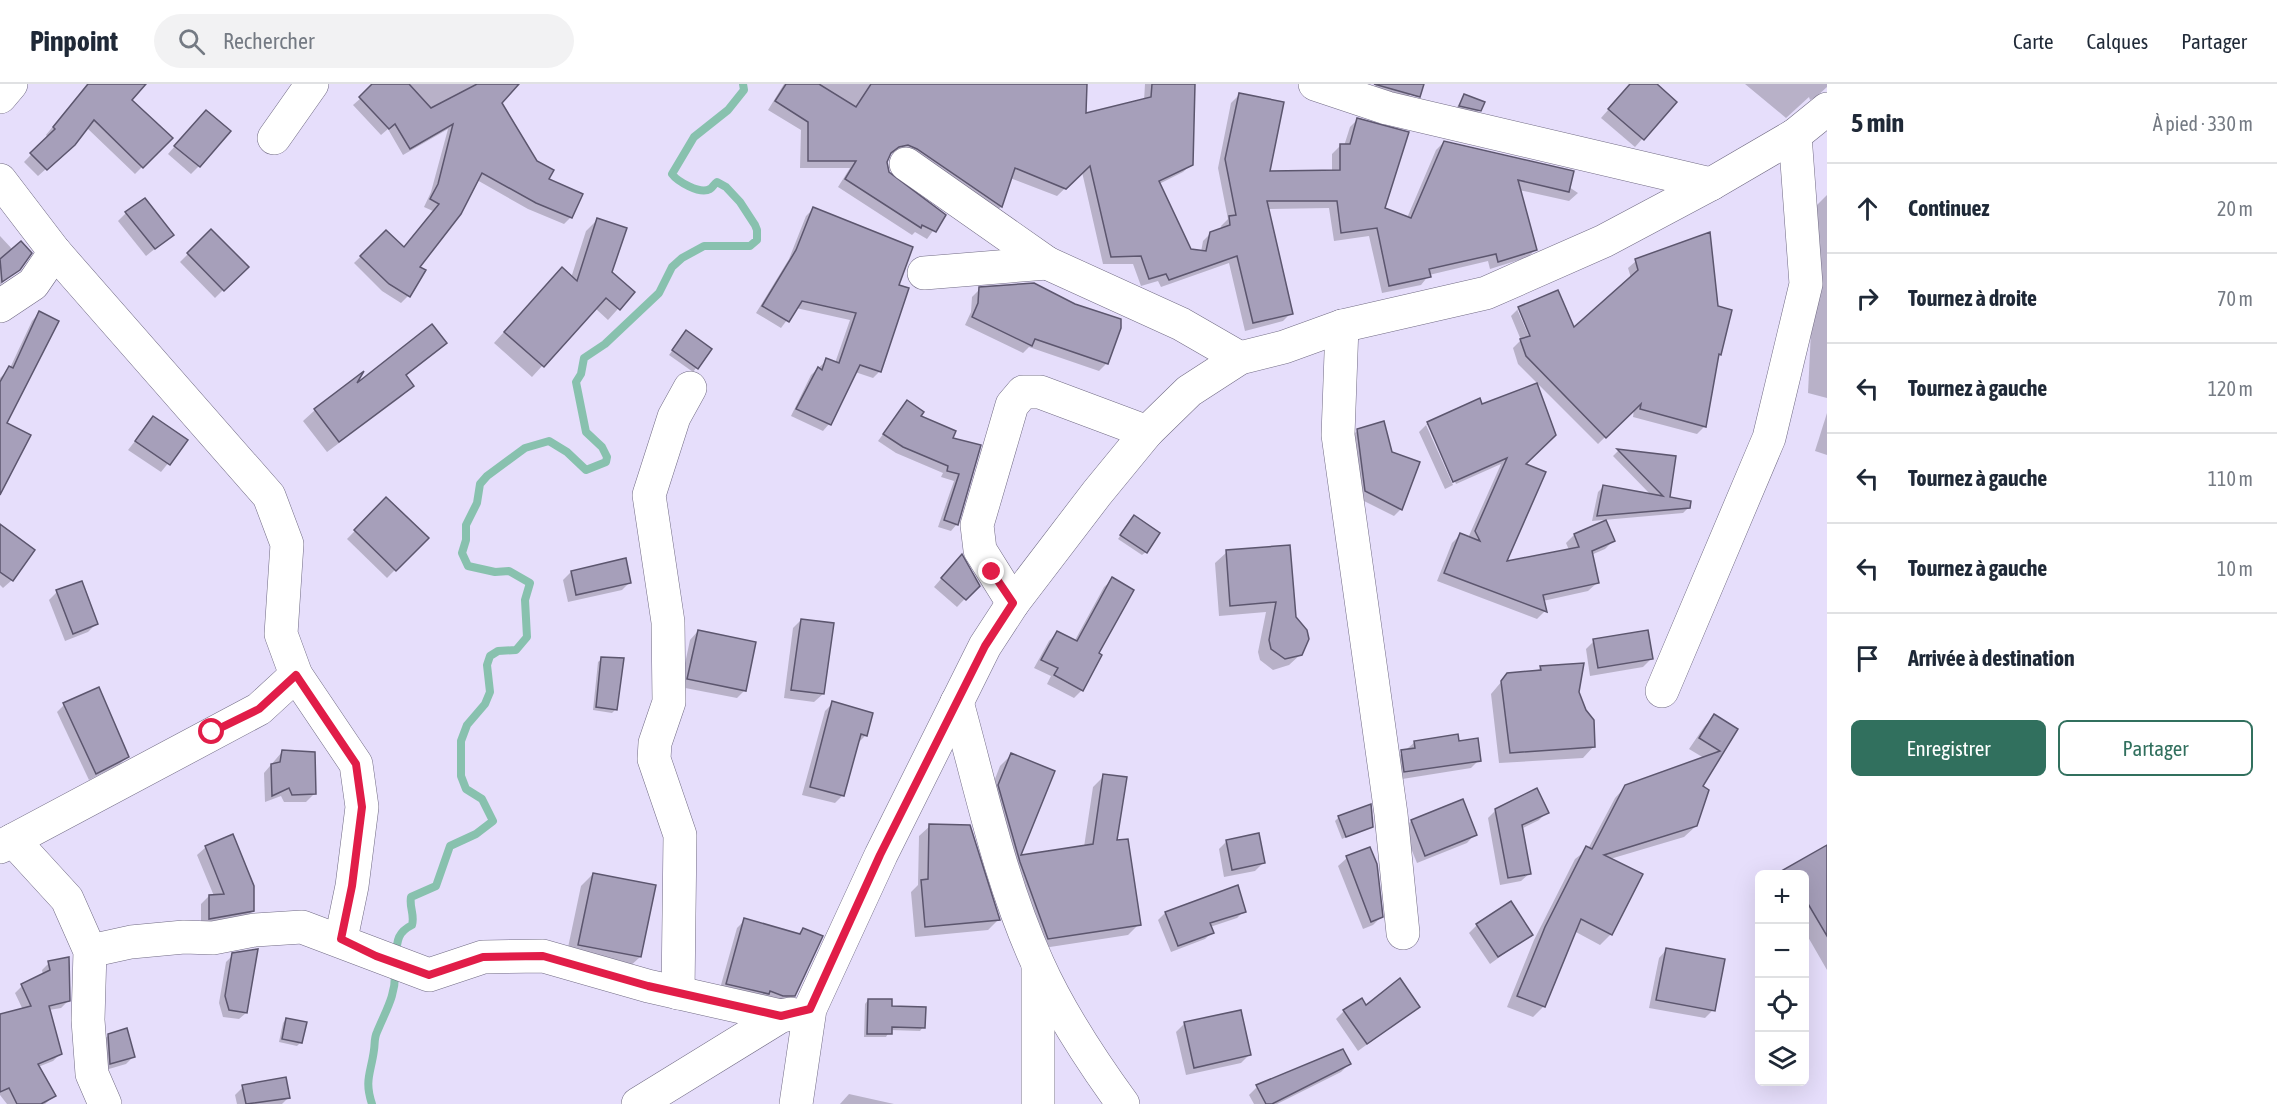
<!DOCTYPE html>
<html lang="fr">
<meta charset="utf-8">
<style>
:root{--surface:#fff;--page:#f2f2f3;--text:#1f2937;--muted:#747a83;--line:#e0e1e3;--accent:#31705e}
body{margin:0;font-family:"Asap Condensed",sans-serif;background:var(--page);color:var(--text)}
.controls{position:absolute;right:18px;bottom:18px;display:grid;overflow:hidden;border-radius:9px;box-shadow:0 6px 24px #0002}
.controls button{width:54px;height:54px;display:grid;place-items:center;padding:0;border:0;border-bottom:2px solid var(--line);background:var(--surface);color:var(--text);font:30px sans-serif}
.stop{position:absolute;width:18px;height:18px;margin:-14px;border:4px solid #e11d48;border-radius:50%;background:#fff}
.stop.end{background:#e11d48;border-color:#fff;box-shadow:0 2px 6px #0008}
.list{margin:0;padding:0;list-style:none}
h2{display:flex;justify-content:space-between;align-items:center;height:78px;margin:0;padding:0 24px;font-size:26px}
h2 small{font-size:20px;font-weight:400;color:var(--muted)}
.list li{display:grid;grid-template-columns:39px 1fr auto;gap:18px;align-items:center;box-sizing:border-box;height:90px;padding:0 24px;border-top:2px solid var(--line)}
.list b{display:block;font-size:22px;white-space:nowrap}
.list em{font-size:20px;font-style:normal;color:var(--muted)}
.actions{display:flex;gap:12px;padding:18px 24px}
.actions a{flex:1;padding:14px 0;border:2px solid var(--accent);border-radius:9px;text-align:center;font-size:21px;color:var(--accent)}
.actions .main{background:var(--accent);color:#fff}
.icon{flex:none;width:33px;height:33px;fill:none;stroke:currentColor;stroke-width:2;stroke-linecap:round;stroke-linejoin:round}
.map{position:relative;flex:none;width:1827px;height:1020px;overflow:hidden}
header{display:flex;align-items:center;gap:36px;box-sizing:border-box;height:84px;padding:0 30px;background:var(--surface);border-bottom:2px solid var(--line)}
header strong{font-size:28px}
nav{display:flex;gap:33px;margin-inline-start:auto;font-size:21px}
.search{width:420px;height:54px;background:var(--page);display:flex;align-items:center;gap:15px;box-sizing:border-box;padding:0 21px;border-radius:33px;color:var(--muted);font-size:22px}
main{display:flex}
aside{flex:1;background:var(--surface)}
.map>svg:first-child{display:block}
.shadow{fill:#0003;fill-rule:evenodd}
.lines{fill:none;stroke-linecap:round;stroke-linejoin:round}
.stream{stroke:#88c1ae;stroke-width:8}
.building{fill:#a69fba;stroke:#5c566e;stroke-width:1.5}
.minor-casing{stroke:#716b84;stroke-width:34}
.minor{stroke:#fff;stroke-width:33}
.route{stroke:#e11d48;stroke-width:8}
</style>
<header>
<strong>Pinpoint</strong>
<div class="search"><svg class="icon" aria-label="search" viewBox="0 0 24 24"><circle cx="10" cy="10" r="6"/><path d="M15 15l6 6"/></svg>Rechercher</div>
<nav><a>Carte</a><a>Calques</a><a>Partager</a></nav>
</header>
<main>
<div class="map">
<svg width="1827" height="1020" viewBox="0 0 1827 1020">
<rect width="100%" height="100%" fill="#e6defb"/>
<g class="shadow">
<polygon points="87,0 144,0 130,16 171,54 135,90 87,44 65,68 38,92 24,78 48,53 46,51"/>
<polygon points="377,0 517,0 500,19 547,95 581,111 571,133 564,140 528,125 477,96 418,183 408,212 401,219 382,207 354,179 386,148 403,164 433,127 424,123 431,108 448,45 403,71 388,45 381,51 353,21"/>
<polygon points="784,0 1086,0 1084,31 1144,17 1145,0 1193,0 1192,80 1183,88 1159,100 1191,167 1201,168 1203,157 1211,149 1222,145 1221,142 1228,135 1218,84 1231,19 1239,11 1268,89 1332,88 1332,70 1340,62 1344,62 1350,43 1358,35 1383,125 1407,134 1436,66 1444,58 1569,103 1578,109 1569,117 1519,106 1536,165 1528,173 1490,185 1488,177 1429,191 1421,201 1382,209 1369,152 1334,157 1329,124 1267,125 1291,229 1283,237 1245,247 1229,179 1161,203 1158,197 1141,202 1133,180 1103,180 1082,88 1057,112 1010,94 1001,123 993,130 900,69 889,70 886,78 887,88 944,132 927,155 915,148 912,151 838,103 850,84 800,84 801,46 768,26"/>
<polygon points="1376,0 1409,0 1411,10 1403,18 1373,10"/>
<polygon points="1631,0 1655,0 1675,18 1635,63 1601,34"/>
<polygon points="1745,0 1827,0 1827,3 1816,13 1810,16 1809,13 1786,34"/>
<polygon points="1464,11 1480,26 1476,30 1456,25"/>
<polygon points="198,36 199,82 191,90 168,70"/>
<polygon points="1827,111 1827,314 1808,309 1817,121"/>
<polygon points="813,125 897,202 880,287 873,294 855,288 829,340 823,347 791,332 811,291 827,276 835,279 850,236 796,224 781,244 756,229 789,175 806,132"/>
<polygon points="126,129 172,151 146,172 118,137"/>
<polygon points="597,136 611,188 633,208 608,236 595,224 532,293 494,259 551,196 571,194 586,147"/>
<polygon points="211,147 246,183 215,214 180,178"/>
<polygon points="0,152 13,166 18,185 0,201"/>
<path d="M 1636,177 L 1719,270 L 1717,273 L 1705,342 L 1697,350 L 1633,333 L 1634,325 L 1598,360 L 1518,280 L 1513,264 L 1521,256 L 1511,232 L 1519,224 L 1573,245 L 1631,194 L 1628,184 ZM 1517,225 L 1520,225 L 1534,258 L 1532,259 Z"/>
<polygon points="980,205 1107,279 1099,287 1029,263 1023,269 965,241 971,228 972,213"/>
<polygon points="39,229 5,339 0,400 0,294 10,284 32,237"/>
<polygon points="683,252 710,266 693,288 669,271"/>
<polygon points="445,259 405,292 412,302 401,313 327,368 303,337 315,326"/>
<polygon points="907,318 918,333 951,355 979,362 957,440 951,447 938,443 954,397 941,393 943,389 896,369 878,357"/>
<polygon points="1827,329 1827,371 1815,367"/>
<polygon points="153,334 186,357 161,388 128,366"/>
<polygon points="1428,339 1524,381 1505,479 1569,466 1566,459 1574,451 1613,457 1605,465 1591,471 1597,499 1588,507 1543,517 1545,527 1537,535 1437,497 1452,459 1460,451 1468,454 1501,380 1456,400 1430,341 1426,341 1453,401 1445,405 1419,348"/>
<polygon points="1358,346 1401,425 1394,432 1358,414 1351,353"/>
<polygon points="1618,367 1674,374 1669,414 1689,423 1683,429 1592,437 1598,408 1604,402 1651,411 1613,372"/>
<polygon points="386,415 426,454 387,494 347,455"/>
<polygon points="1131,436 1146,468 1142,471 1118,455"/>
<polygon points="0,442 12,496 3,504 0,501"/>
<polygon points="1227,468 1294,534 1301,570 1289,581 1273,586 1260,576 1258,568 1266,528 1219,532 1215,479"/>
<polygon points="954,480 978,501 957,523 934,503"/>
<polygon points="571,488 630,498 622,506 568,518 563,496"/>
<polygon points="1113,495 1097,570 1082,606 1074,614 1047,600 1051,592 1034,584 1049,557 1057,549 1074,558 1104,503"/>
<polygon points="57,508 96,540 88,548 65,557 49,516"/>
<polygon points="801,536 823,610 814,618 784,614 793,544"/>
<polygon points="698,547 745,606 737,614 680,603 690,556"/>
<polygon points="1594,557 1651,575 1643,583 1590,592 1586,565"/>
<polygon points="602,575 616,625 612,629 593,626 598,578"/>
<polygon points="1541,583 1578,608 1594,662 1583,674 1499,679 1491,610 1508,590 1536,588"/>
<polygon points="99,605 127,673 120,680 89,696 57,628 64,621"/>
<polygon points="833,619 866,651 858,659 843,711 835,719 802,711 825,627"/>
<polygon points="1714,632 1736,645 1701,703 1696,742 1684,753 1610,775 1611,850 1600,861 1574,847 1544,922 1533,933 1507,923 1534,856 1575,775 1588,765 1615,714 1626,702 1704,674 1689,665 1704,643"/>
<polygon points="1415,658 1457,659 1479,676 1471,684 1396,696 1394,676"/>
<polygon points="282,668 314,710 306,718 284,718 281,712 265,718 264,689"/>
<polygon points="1011,671 1053,687 1018,773 1084,763 1093,703 1104,692 1116,758 1139,840 1128,851 1037,865 988,713 1000,682"/>
<polygon points="1462,717 1475,750 1467,759 1417,779 1403,745 1411,737"/>
<polygon points="1496,726 1547,728 1539,736 1521,745 1530,789 1521,797 1500,801 1488,734"/>
<polygon points="1339,733 1372,742 1342,755 1335,737"/>
<polygon points="930,742 998,836 988,846 915,853 911,808 918,801 919,752"/>
<polygon points="1227,757 1263,779 1255,787 1224,793 1219,765"/>
<polygon points="206,763 253,827 244,835 201,842 201,820 209,812 214,812 197,771"/>
<polygon points="1370,765 1381,833 1373,841 1363,845 1338,782 1347,774"/>
<polygon points="1827,766 1827,886 1804,846 1804,790 1791,790"/>
<polygon points="593,790 640,873 627,885 566,873 581,802"/>
<polygon points="1244,827 1237,834 1210,843 1212,848 1205,855 1171,868 1158,836 1165,829"/>
<polygon points="745,836 798,850 803,845 794,911 786,920 719,908 737,844"/>
<polygon points="1477,841 1531,850 1490,880 1469,849"/>
<polygon points="1667,865 1713,926 1705,934 1649,924 1659,874"/>
<polygon points="233,871 246,929 239,935 223,933 219,919 226,878"/>
<polygon points="49,879 68,917 61,924 49,926 60,970 53,977 38,983 54,1012 45,1020 7,1020 0,1011 0,932 23,926 15,909 22,902 43,891 42,886"/>
<polygon points="868,916 890,924 923,943 920,947 890,946 886,953 864,953 865,920"/>
<polygon points="1366,923 1418,923 1358,967 1336,935 1344,927"/>
<polygon points="286,935 301,958 297,962 279,958 283,939"/>
<polygon points="1184,940 1249,971 1241,979 1186,991 1176,948"/>
<polygon points="109,951 134,972 126,980 102,987 100,959"/>
<polygon points="1349,980 1341,988 1277,1020 1254,1020 1249,1011 1257,1003"/>
<polygon points="243,1003 288,1014 282,1020 237,1020 235,1011"/>
<polygon points="849,1010 894,1020 840,1020"/>
</g>
<g class="lines">
<g class="stream">
<path d="M 396,871 C 397,856 398,848 412,841 C 415,831 409,823 411,813 L 436,802 L 450,762 L 476,750 L 493,737 L 482,715 L 466,705 L 461,692 L 461,657 L 467,641 L 485,620 L 490,608 L 487,581 L 490,572 L 498,567 L 516,566 L 527,553 L 525,516 L 530,499 L 509,487 L 495,488 L 468,482 L 462,469 L 466,456 L 466,441 L 477,419 L 480,400 L 487,392 L 525,364 L 549,357 L 567,368 L 586,386 L 606,378 L 607,373 L 602,363 L 586,348 L 576,298 L 581,290 L 584,274 L 605,260 L 659,209 L 672,183 L 682,174 L 704,162 L 750,162 L 757,156 L 757,146 L 755,141 L 740,118 L 726,103 L 717,98 C 714,100 713,103 710,105 C 700,111 677,97 672,90 L 694,53 L 728,26 L 744,6 L 743,0"/>
<path d="M 372,1020 C 364,996 371,989 374,966 C 375,960 374,954 377,948 C 386,926 396,911 395,887"/>
</g>
</g>
<g class="building">
<polygon points="88,0 146,0 132,16 173,54 143,84 94,36 75,61 47,86 30,69 55,45 53,43"/>
<polygon points="372,0 409,0 431,24 477,0 519,0 502,19 537,77 554,86 549,95 583,110 572,134 536,119 482,89 461,130 420,183 426,186 410,213 389,200 360,172 386,146 404,163 439,120 430,115 438,100 453,40 410,65 395,40 389,45 359,13"/>
<polygon points="786,0 819,0 856,23 871,0 1087,0 1086,29 1151,13 1152,0 1195,0 1193,81 1159,97 1191,165 1206,167 1210,148 1230,141 1229,132 1236,131 1225,75 1239,9 1284,18 1270,87 1340,86 1340,60 1350,60 1357,34 1409,48 1385,124 1411,134 1444,57 1574,87 1569,108 1518,96 1537,166 1498,178 1496,170 1429,185 1431,193 1389,202 1377,144 1341,149 1337,117 1267,117 1293,230 1253,239 1237,172 1169,196 1166,190 1149,195 1141,172 1111,173 1090,82 1066,105 1015,84 1002,123 917,65 908,61 899,63 891,69 887,78 889,88 946,131 936,148 922,141 921,144 845,95 856,77 808,77 808,38 775,17"/>
<polygon points="1374,0 1424,0 1420,13"/>
<polygon points="1630,0 1657,0 1677,18 1644,56 1608,25"/>
<polygon points="1464,10 1485,18 1481,27 1459,22"/>
<polygon points="206,26 231,47 200,83 174,62"/>
<polygon points="145,114 174,151 155,165 125,128"/>
<polygon points="813,123 913,163 899,201 909,204 881,288 860,281 831,341 796,325 818,283 822,286 826,274 839,279 856,229 802,217 789,238 762,222 796,166"/>
<polygon points="597,134 627,144 612,188 635,208 620,226 606,214 544,283 504,248 562,183 577,197"/>
<polygon points="211,145 249,183 224,207 187,169"/>
<polygon points="1710,148 1718,222 1732,226 1721,271 1719,270 1706,343 1640,325 1641,320 1606,354 1526,272 1520,255 1530,252 1518,223 1558,206 1574,243 1638,186 1635,175"/>
<polygon points="21,157 32,169 20,186 2,198 0,175"/>
<polygon points="1034,199 1075,220 1121,235 1121,244 1108,280 1035,255 1032,262 972,233 978,219 979,203"/>
<polygon points="39,227 59,237 7,339 31,351 0,411 0,298 9,282 13,284"/>
<polygon points="432,240 447,259 406,291 414,302 339,358 314,325 364,287 357,299"/>
<polygon points="686,246 712,265 698,285 672,266"/>
<polygon points="1537,299 1556,351 1526,380 1546,388 1507,477 1579,463 1574,450 1606,436 1615,457 1592,467 1599,499 1543,511 1547,528 1444,489 1460,449 1480,457 1475,447 1507,374 1453,398 1427,338 1480,314 1482,320"/>
<polygon points="907,316 924,328 921,332 956,347 953,354 981,361 958,441 944,436 959,390 947,387 948,382 903,363 883,350"/>
<polygon points="153,332 188,356 170,381 135,357"/>
<polygon points="1384,337 1392,368 1420,378 1402,426 1365,407 1357,345"/>
<polygon points="1617,365 1676,372 1670,413 1691,417 1690,424 1597,432 1603,401 1663,412"/>
<polygon points="386,413 429,454 396,487 354,446"/>
<polygon points="1134,431 1160,449 1147,469 1120,451"/>
<polygon points="0,440 35,466 13,497 0,488"/>
<polygon points="1290,461 1296,533 1307,546 1309,555 1302,571 1285,575 1271,565 1269,556 1276,518 1230,522 1226,466"/>
<polygon points="962,470 980,502 966,516 941,494"/>
<polygon points="626,474 631,499 576,511 571,487"/>
<polygon points="1112,493 1134,506 1099,569 1102,571 1083,607 1054,591 1058,584 1041,576 1057,547 1077,557"/>
<polygon points="82,497 98,540 73,550 56,506"/>
<polygon points="801,535 834,539 824,610 791,606"/>
<polygon points="698,546 756,558 746,607 687,595"/>
<polygon points="1648,546 1653,575 1598,584 1593,555"/>
<polygon points="601,573 624,574 617,626 596,623"/>
<polygon points="1584,579 1579,608 1586,626 1594,636 1595,663 1510,669 1501,597 1507,589 1541,586 1540,582"/>
<polygon points="99,603 129,673 96,690 63,619"/>
<polygon points="832,617 873,629 867,652 861,650 844,712 810,703"/>
<polygon points="1714,630 1738,645 1703,702 1709,706 1697,742 1604,771 1643,790 1612,851 1581,835 1545,923 1517,912 1545,843 1586,762 1592,765 1625,701 1720,667 1699,654"/>
<polygon points="1458,650 1459,657 1478,654 1481,677 1404,688 1401,666 1415,664 1414,657"/>
<polygon points="282,666 315,668 316,710 292,711 289,704 272,712 271,680 280,678"/>
<polygon points="1011,669 1055,687 1021,771 1093,760 1103,690 1127,693 1117,756 1128,755 1141,841 1048,855 1020,778 998,701"/>
<polygon points="1537,704 1549,729 1522,741 1531,790 1508,794 1495,725"/>
<polygon points="1463,715 1477,751 1425,772 1411,736"/>
<polygon points="1371,720 1373,743 1346,753 1338,732"/>
<polygon points="929,740 970,741 1000,836 925,843 921,796 928,795"/>
<polygon points="1259,749 1265,779 1232,786 1226,756"/>
<polygon points="233,750 254,802 254,827 209,835 209,811 224,810 205,762"/>
<polygon points="1827,761 1827,852 1804,813 1804,790 1776,790"/>
<polygon points="1370,763 1377,780 1383,833 1371,838 1346,772"/>
<polygon points="593,789 656,801 641,873 578,861"/>
<polygon points="1238,801 1246,828 1210,839 1214,849 1178,862 1165,828"/>
<polygon points="1511,817 1533,851 1498,873 1476,840"/>
<polygon points="744,834 800,850 803,844 823,852 795,912 783,912 770,907 769,910 726,900"/>
<polygon points="1666,864 1725,875 1715,927 1656,916"/>
<polygon points="258,865 247,929 229,926 225,912 232,869"/>
<polygon points="69,873 70,917 49,922 62,970 38,980 56,1012 41,1020 17,1020 9,1004 0,1008 0,930 31,922 21,900 50,886 48,877"/>
<polygon points="1400,894 1420,923 1367,960 1343,926 1362,914 1366,921"/>
<polygon points="868,915 892,915 892,922 926,923 925,944 892,943 892,950 867,950"/>
<polygon points="1241,926 1251,971 1194,984 1184,938"/>
<polygon points="286,934 307,938 302,959 282,955"/>
<polygon points="127,944 135,973 110,980 108,950"/>
<polygon points="1343,965 1351,980 1272,1020 1266,1020 1256,1001"/>
<polygon points="286,993 290,1014 246,1020 242,1001"/>
</g>
<g class="lines">
<defs>
<g id="minor">
<polyline points="1315,0 1387,24 1711,100"/>
<polyline points="0,13 11,0"/>
<polyline points="274,54 312,0"/>
<polyline points="906,80 1047,179 1181,240 1240,274"/>
<polyline points="0,96 55,168 269,412 287,460 281,550 296,591 356,680 362,723 352,802 341,855"/>
<polyline points="924,189 1047,179"/>
<polyline points="0,222 33,200 55,168"/>
<polyline points="1342,242 1338,351 1391,730 1403,849"/>
<polyline points="1013,519 980,466 977,441 1012,321 1023,308 1040,308 1147,348"/>
<polyline points="1662,607 1769,354 1806,200 1795,51"/>
<path d="M 957,618 C 981,705 1000,797 1038,880 C 1060,929 1091,976 1123,1020"/>
<polyline points="13,756 67,815 90,867 88,936 92,990 105,1020"/>
<polyline points="0,763 259,625 296,591"/>
<polyline points="90,867 131,858 184,853 213,854 255,846 302,843 429,891 483,873 543,872 648,902 781,932"/>
<polyline points="1038,884 1038,1020"/>
<polyline points="678,909 680,751 654,675 655,659 669,618 668,538 649,411 674,333 690,304"/>
<polyline points="638,1020 781,932 791,930"/>
<polyline points="796,1020 810,925 881,771 985,562 1013,519 1097,409 1147,348 1189,307 1240,274 1284,263 1342,242 1486,209 1604,157 1711,100 1795,51 1827,25"/>
</g>
</defs>
<use href="#minor" class="minor-casing"/>
<use href="#minor" class="minor"/>
</g>
<g class="lines">
<polyline class="route" points="212,648 259,625 296,591 356,680 362,723 352,802 341,855 376,872 429,891 483,873 543,872 648,902 781,932 810,925 880,771 985,562 1013,519 992,488"/>
</g>
</svg>
<div class="controls">
<button>+</button>
<button>−</button>
<button><svg class="icon" aria-label="locate" viewBox="0 0 24 24"><circle cx="12" cy="12" r="6"/><path d="M12 2v4M12 18v4M2 12h4M18 12h4"/></svg></button>
<button><svg class="icon" aria-label="layers" viewBox="0 0 24 24"><path d="M12 4l9 5-9 5-9-5zM3 14l9 5 9-5"/></svg></button>
</div>
<div class="stop" style="left:212px;top:648px"></div>
<div class="stop end" style="left:992px;top:488px"></div>
</div>
<aside>
<h2>5 min<small>À pied · 330 m</small></h2>
<ul class="list">
<li><svg class="icon" aria-label="ahead" viewBox="0 0 24 24"><path d="M12 20V5M6 11l6-6 6 6"/></svg><div><b>Continuez</b></div><em>20 m</em></li>
<li><svg class="icon" aria-label="right" viewBox="0 0 24 24"><path d="M7 20v-9h11M14 6l5 5-5 5"/></svg><div><b>Tournez à droite</b></div><em>70 m</em></li>
<li><svg class="icon" aria-label="left" viewBox="0 0 24 24"><path d="M17 20v-9H6M10 6l-5 5 5 5"/></svg><div><b>Tournez à gauche</b></div><em>120 m</em></li>
<li><svg class="icon" aria-label="left" viewBox="0 0 24 24"><path d="M17 20v-9H6M10 6l-5 5 5 5"/></svg><div><b>Tournez à gauche</b></div><em>110 m</em></li>
<li><svg class="icon" aria-label="left" viewBox="0 0 24 24"><path d="M17 20v-9H6M10 6l-5 5 5 5"/></svg><div><b>Tournez à gauche</b></div><em>10 m</em></li>
<li><svg class="icon" aria-label="arrive" viewBox="0 0 24 24"><path d="M6 21V4h12l-3 4 3 4H6"/></svg><div><b>Arrivée à destination</b></div></li>
</ul>
<div class="actions"><a class="main">Enregistrer</a><a>Partager</a></div>
</aside>
</main>
